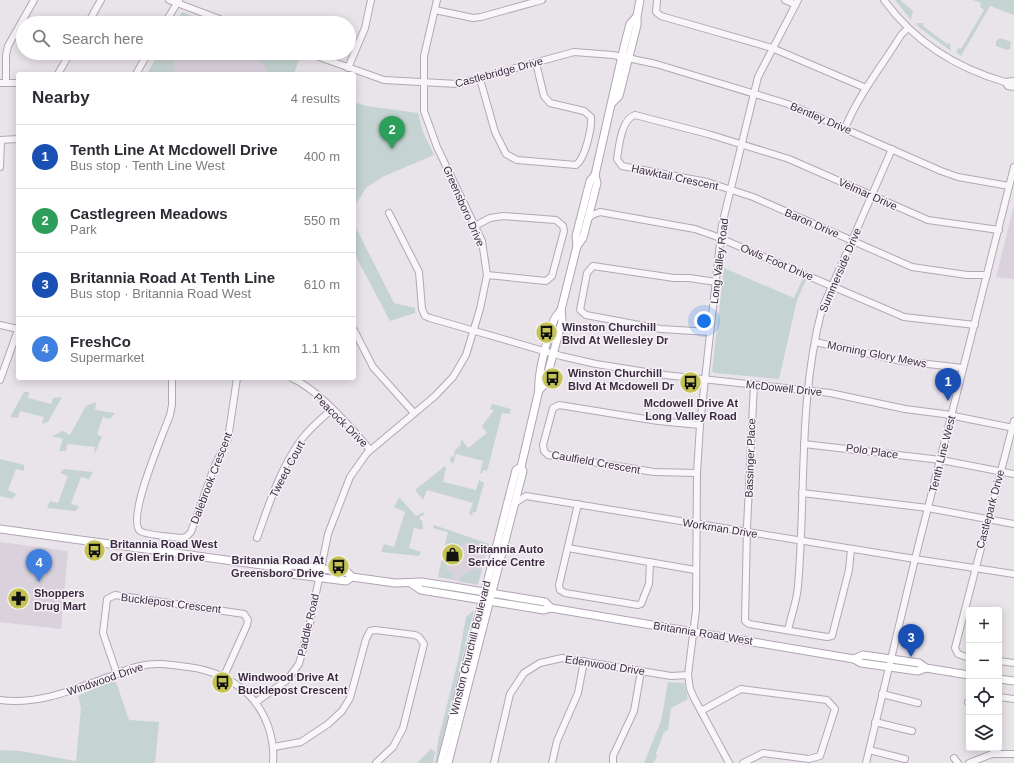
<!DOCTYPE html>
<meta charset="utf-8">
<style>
:root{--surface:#fff;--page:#f2f2f3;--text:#2b2b33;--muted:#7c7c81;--line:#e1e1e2;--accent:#706f41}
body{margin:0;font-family:Arial,sans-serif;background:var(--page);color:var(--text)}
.controls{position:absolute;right:12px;bottom:12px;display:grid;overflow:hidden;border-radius:4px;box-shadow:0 2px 10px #0003}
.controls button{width:36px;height:36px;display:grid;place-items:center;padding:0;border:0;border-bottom:1px solid var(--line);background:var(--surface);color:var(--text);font:20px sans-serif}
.you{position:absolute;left:704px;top:321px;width:14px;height:14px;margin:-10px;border:3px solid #fff;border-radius:50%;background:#1a73e8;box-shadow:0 0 0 6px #1a73e833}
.badge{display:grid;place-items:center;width:26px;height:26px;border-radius:50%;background:var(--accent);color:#fff;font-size:13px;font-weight:700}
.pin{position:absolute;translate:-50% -33px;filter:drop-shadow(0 1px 2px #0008)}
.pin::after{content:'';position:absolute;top:21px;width:14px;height:12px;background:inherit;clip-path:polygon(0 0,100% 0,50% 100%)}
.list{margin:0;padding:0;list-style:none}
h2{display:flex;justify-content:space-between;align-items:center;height:52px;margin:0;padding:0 16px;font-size:17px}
h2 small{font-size:13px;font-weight:400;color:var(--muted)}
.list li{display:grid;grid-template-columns:26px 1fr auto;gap:12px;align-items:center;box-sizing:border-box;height:64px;padding:0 16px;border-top:1px solid var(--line)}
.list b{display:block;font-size:15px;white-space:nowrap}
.list p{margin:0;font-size:13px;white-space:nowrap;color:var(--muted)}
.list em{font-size:13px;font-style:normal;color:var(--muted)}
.icon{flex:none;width:22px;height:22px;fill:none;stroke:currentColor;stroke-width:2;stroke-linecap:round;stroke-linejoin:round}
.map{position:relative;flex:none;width:1014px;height:763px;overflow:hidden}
.search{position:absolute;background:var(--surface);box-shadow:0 2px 10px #0003;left:16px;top:16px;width:340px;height:44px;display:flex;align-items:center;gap:10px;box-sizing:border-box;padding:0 14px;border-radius:22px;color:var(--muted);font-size:15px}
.panel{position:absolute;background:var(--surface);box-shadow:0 2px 10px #0003;left:16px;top:72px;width:340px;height:308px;border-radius:4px}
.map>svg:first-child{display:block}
.built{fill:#d9d2dc}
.green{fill:#c5d4d2}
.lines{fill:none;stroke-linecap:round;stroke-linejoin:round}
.minor-casing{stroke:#b2a8b4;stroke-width:8}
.major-casing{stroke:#b1a4b5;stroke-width:9}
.minor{stroke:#f8f6f9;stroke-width:6}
.major{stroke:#fff;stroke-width:7}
.labels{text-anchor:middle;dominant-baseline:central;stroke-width:3;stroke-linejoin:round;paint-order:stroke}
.street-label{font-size:11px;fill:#3d2c41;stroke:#f6f3f8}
.poi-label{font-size:11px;font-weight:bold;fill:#3d2c41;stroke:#f6f3f8;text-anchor:start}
</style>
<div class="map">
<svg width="1014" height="763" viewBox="0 0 1014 763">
<rect width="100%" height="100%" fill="#e9e3ea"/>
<g class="built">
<polygon points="159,53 276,53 269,74 147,74"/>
<polygon points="1014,205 1014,279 996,277"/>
<polygon points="448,532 489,544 477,585 438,577"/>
<polygon points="0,542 68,551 61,629 0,622"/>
</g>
<g class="green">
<polygon points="895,0 900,0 913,11 911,20"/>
<polygon points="973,0 1014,0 1014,15 990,6 961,56 956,52 958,48 961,49 984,10 980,7 981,3"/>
<polygon points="182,12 210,23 176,23"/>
<polygon points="918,23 923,23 923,26 947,44 949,43 950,44 951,51 920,28 916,24"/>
<polygon points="1000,38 1011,42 1010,49 1007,50 996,46 996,41"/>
<polygon points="159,53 177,53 172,66 175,68 174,71 181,74 147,74"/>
<polygon points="256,53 290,53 300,57 294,74 268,74 264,64 255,58"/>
<polygon points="354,102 366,106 418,113 423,132 434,155 382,177 366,188 354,207"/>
<polygon points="354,224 394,303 415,308 415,313 390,321 354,253"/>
<polygon points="724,268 794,298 803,278 806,280 797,300 779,379 714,373 712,371"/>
<polygon points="24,392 29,392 28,398 51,404 53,398 62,397 48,422 42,424 44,417 20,411 18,418 10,417"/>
<polygon points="96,402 95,410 115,413 110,419 103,417 97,434 102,437 94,455 95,447 67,444 66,451 59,451 63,439 52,436 63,431 70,435 86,406"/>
<polygon points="492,404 511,409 510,414 502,413 487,471 483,470 482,473 480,473 483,461 456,454 453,464 450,461 451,456 454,457 455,450 461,445 460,442 462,440 468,448 487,433 482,426 494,410 490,409"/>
<polygon points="0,459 24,465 24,471 16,469 8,490 16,494 12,499 0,496"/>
<polygon points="445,466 446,468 443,482 476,490 479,480 484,483 476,512 473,512 472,515 469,514 473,503 427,490 423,500 415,490"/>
<polygon points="64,469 93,472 89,479 81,477 71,504 79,506 76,511 47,508 50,501 58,503 68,476 60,473"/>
<polygon points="399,497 416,516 424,512 423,516 420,516 420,520 422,520 423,530 414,528 409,548 421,552 419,556 381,552 384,544 394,547 405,512 394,507"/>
<polygon points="434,525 489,544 487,552 481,550 482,547 463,542 461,547 451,543 446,562 450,565 447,564 446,570 453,572 453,579 438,577 448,532 433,528"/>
<polygon points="477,568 482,570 478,584 460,582 460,576"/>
<polygon points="474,610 437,763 435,763 438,741 458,661 466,617"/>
<polygon points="115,679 129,720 159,722 155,763 0,763 0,750 20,751 76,761 81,708 78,696"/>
<polygon points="668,682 684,683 688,699 671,708 668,730 664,732 656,753 657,757 653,763 644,763 661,721"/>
<polygon points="431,749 435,752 433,763 417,763"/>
</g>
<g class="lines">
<defs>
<g id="minor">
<polyline points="169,0 230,23"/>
<polyline points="657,0 656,12 661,16 772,48 866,88"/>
<polyline points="785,0 794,4"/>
<path d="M 884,0 C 914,41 956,68 1005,82 L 1008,86 L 1014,87"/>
<polyline points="435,10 473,18 481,17 542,0"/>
<polyline points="88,23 101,0"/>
<polyline points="165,23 179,0"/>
<polyline points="308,53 384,80 458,84 574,52 613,55 656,64 788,104 941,171 958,177 1009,186"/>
<polyline points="348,68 365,28 371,0"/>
<polyline points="58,74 70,53"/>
<polyline points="136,74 148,53"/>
<path d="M 480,79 L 495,132 L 506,154 L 517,160 L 576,165 C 585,159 592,128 591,117 L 584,111 L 550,103 L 544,96 L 536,63"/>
<polyline points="1005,82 1014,81"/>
<polyline points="0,83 18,83"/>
<polyline points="6,83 6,55 8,46 34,0"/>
<path d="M 845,128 C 859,94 882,66 901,35 L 908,28"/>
<polyline points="0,140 18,139"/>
<polyline points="0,167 1,140"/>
<polyline points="389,213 419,272 422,309 425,316 430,318 561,356 596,364 665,375 830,393 905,409 944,414 1014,428"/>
<polyline points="587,220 592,215 600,212 695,229 715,236 904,317 975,325"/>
<polyline points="475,226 490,218 503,216 556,220 563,226 564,231 552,276 546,281 487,275"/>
<path d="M 987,275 L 967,275 L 912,267 L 753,197 L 707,182 L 622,166 L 617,159 C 619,147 621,119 635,115 L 708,134 L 789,159 L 928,220 L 999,230"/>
<polyline points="0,325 18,329"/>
<polyline points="354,330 373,367 414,413"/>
<polyline points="710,332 661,329 586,315 580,310 587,273 593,266 674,278 689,278 716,282"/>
<polyline points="815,342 902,361 963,368"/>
<path d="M 172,378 L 172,405 L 170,415 C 164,432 126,518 140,531 C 145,535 173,537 182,538 L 186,537 L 191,532 L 215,465 L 228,439 L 237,378"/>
<path d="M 292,378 C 318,390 351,427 370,450"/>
<polyline points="0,380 18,330"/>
<polyline points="754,384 747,527 745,621 749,624 827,637 832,636 849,570 851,549"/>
<polyline points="804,444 941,460 1014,474"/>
<polyline points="697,473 654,472 548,455 544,451 543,445 553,408 559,405 658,421 700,425"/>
<polyline points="802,493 928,508 1014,524"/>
<polyline points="515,503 526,496 915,559 1014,574"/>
<polyline points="578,504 559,585 560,590 565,593 638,605 641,604 649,584 650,562"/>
<path d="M 257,538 C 269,504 280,469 301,440 C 309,429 321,419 331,410"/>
<polyline points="568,548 695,570"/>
<path d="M 788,630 C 791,616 797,601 798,586 C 806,493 798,400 822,309 L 892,149"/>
<polyline points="969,658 958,654 955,648 1014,421"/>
<polyline points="999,661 1014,663"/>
<polyline points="117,674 103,633 107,599 115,595 244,614 248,620 247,625 224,676"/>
<polyline points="882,694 918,703"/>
<polyline points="999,697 1014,699"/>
<path d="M 0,700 C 40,705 75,689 111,676 C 121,672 130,668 140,666 C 156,662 172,665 188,667 C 212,670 231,678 248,694 C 266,712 275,738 273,763"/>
<polyline points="256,702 287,680 299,664 310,623 328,534 350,477 367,453 435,396 453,377 466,355 480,309 487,275 482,241 437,147 424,111 424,56 437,0"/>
<polyline points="968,702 969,701"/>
<polyline points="701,711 741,689 827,700 835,709 820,756 809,759 763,753 743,763"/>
<polyline points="875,722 912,731"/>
<polyline points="274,747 301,742 328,724 342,711 350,698 366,639 370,631 375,630 415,635 419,637 424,644 403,728 393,747 376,763"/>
<polyline points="869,750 905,759"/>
<polyline points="954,758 958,763"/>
<polyline points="494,763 510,694 524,673 540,663 562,658 671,676 688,675"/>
<polyline points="552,763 557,741 578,693 584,661"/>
<polyline points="613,763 613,756 634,711 641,671"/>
<polyline points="729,763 694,698 690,689 688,675 696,610 697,473 700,425 722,225 758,77 798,0"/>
<polyline points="866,763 915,559 1014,167"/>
<polyline points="969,763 992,754 1014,754"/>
</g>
<g id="major">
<polyline points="613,102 619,96 637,25 637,16 640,0"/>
<polyline points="577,246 576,236 590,181 595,175"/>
<polyline points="539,390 545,384 562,321 561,310 577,246 583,238 597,183 595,175 624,47 630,24 637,16"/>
<polyline points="0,529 284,568 292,565 347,572 352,577 395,583 421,582 454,587 545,602 551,608"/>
<polyline points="284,568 291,574 346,581 352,577"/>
<polyline points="412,584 421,590 544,610 551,608 854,659 861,663 918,671 926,668"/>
<polyline points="854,659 863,655 919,663 926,668 969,675"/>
<polyline points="999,679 1014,681"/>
<polyline points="441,763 516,470 521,467"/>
<path d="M 448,763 L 523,471 L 521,467 L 539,390 C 537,376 548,334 554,320 C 555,317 559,313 561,310"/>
</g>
</defs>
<use href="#minor" class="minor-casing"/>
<use href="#major" class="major-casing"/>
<use href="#minor" class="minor"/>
<use href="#major" class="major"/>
</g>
<defs>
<symbol id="bus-disc" viewBox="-11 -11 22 22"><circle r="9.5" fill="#c4c353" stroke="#f6f3f8"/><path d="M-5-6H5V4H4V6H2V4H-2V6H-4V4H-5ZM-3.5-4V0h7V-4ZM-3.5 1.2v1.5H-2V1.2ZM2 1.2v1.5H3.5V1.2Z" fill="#111"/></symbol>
<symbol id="shop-disc" viewBox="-11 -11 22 22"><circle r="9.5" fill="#c4c353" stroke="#f6f3f8"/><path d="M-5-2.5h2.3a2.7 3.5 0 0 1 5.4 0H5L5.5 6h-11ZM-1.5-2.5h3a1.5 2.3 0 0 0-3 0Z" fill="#111"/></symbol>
<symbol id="pharmacy-disc" viewBox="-11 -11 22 22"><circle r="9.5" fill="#c4c353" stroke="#f6f3f8"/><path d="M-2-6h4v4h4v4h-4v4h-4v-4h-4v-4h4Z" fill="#111"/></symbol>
</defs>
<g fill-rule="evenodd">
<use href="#bus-disc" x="534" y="320" width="25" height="25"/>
<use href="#bus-disc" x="540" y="366" width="25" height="25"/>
<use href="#bus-disc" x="678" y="370" width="25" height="25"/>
<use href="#bus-disc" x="82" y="538" width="25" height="25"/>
<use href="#shop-disc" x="440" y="542" width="25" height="25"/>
<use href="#bus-disc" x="326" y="554" width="25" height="25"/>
<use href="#pharmacy-disc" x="6" y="586" width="25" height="25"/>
<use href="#bus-disc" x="210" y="670" width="25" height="25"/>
</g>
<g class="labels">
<g class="street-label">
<text transform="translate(499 72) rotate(-15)">Castlebridge Drive</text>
<text transform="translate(821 118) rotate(23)">Bentley Drive</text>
<text transform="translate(675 177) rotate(12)">Hawktail Crescent</text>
<text transform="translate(868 194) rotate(24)">Velmar Drive</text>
<text transform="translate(464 206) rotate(66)">Greensboro Drive</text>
<text transform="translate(812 223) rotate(23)">Baron Drive</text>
<text transform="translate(719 261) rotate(-83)">Long Valley Road</text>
<text transform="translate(777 262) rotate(23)">Owls Foot Drive</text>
<text transform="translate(840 270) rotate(-67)">Summerside Drive</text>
<text transform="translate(877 354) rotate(11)">Morning Glory Mews</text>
<text transform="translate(784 388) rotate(6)">McDowell Drive</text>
<text transform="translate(341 420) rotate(45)">Peacock Drive</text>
<text transform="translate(872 451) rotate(8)">Polo Place</text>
<text transform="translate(942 454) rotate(-76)">Tenth Line West</text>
<text transform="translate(750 458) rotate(-88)">Bassinger Place</text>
<text transform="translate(596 462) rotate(10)">Caulfield Crescent</text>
<text transform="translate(287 469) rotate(-62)">Tweed Court</text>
<text transform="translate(211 478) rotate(-69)">Dalebrook Crescent</text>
<text transform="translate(990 509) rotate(-75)">Castlepark Drive</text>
<text transform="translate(720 528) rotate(9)">Workman Drive</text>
<text transform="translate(171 603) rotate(7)">Bucklepost Crescent</text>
<text transform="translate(308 625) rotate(-77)">Paddle Road</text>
<text transform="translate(703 633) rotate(9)">Britannia Road West</text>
<text transform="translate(470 648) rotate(-76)">Winston Churchill Boulevard</text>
<text transform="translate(605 665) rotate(9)">Edenwood Drive</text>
<text transform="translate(105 679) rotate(-19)">Windwood Drive</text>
</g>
<g class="poi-label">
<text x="562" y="327">Winston Churchill<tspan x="562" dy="13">Blvd At Wellesley Dr</tspan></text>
<text x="568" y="373">Winston Churchill<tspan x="568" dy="13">Blvd At Mcdowell Dr</tspan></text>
<text x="691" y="403" text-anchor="middle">Mcdowell Drive At<tspan x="691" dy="13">Long Valley Road</tspan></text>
<text x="110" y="544">Britannia Road West<tspan x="110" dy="13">Of Glen Erin Drive</tspan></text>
<text x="468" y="549">Britannia Auto<tspan x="468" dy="13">Service Centre</tspan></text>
<text x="324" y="560" text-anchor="end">Britannia Road At<tspan x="324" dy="13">Greensboro Drive</tspan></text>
<text x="34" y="593">Shoppers<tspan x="34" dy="13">Drug Mart</tspan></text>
<text x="238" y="677">Windwood Drive At<tspan x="238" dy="13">Bucklepost Crescent</tspan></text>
</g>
</g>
</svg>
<div class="controls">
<button>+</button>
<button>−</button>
<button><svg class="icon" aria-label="locate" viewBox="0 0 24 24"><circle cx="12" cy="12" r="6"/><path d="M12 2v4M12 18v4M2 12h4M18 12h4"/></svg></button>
<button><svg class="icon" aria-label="layers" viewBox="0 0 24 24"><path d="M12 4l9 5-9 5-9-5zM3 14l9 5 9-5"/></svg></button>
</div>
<div class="you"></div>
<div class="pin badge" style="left:948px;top:401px;background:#1a4fb4">1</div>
<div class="pin badge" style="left:392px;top:149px;background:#2e9e5b">2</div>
<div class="pin badge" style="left:911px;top:657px;background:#1a4fb4">3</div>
<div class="pin badge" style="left:39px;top:582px;background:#3f7fe0">4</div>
<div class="search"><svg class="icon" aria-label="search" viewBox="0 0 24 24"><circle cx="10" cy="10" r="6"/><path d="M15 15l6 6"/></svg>Search here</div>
<section class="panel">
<h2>Nearby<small>4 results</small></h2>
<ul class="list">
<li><span class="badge" style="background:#1a4fb4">1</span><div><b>Tenth Line At Mcdowell Drive</b><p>Bus stop · Tenth Line West</p></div><em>400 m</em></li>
<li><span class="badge" style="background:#2e9e5b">2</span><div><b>Castlegreen Meadows</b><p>Park</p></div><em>550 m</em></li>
<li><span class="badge" style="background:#1a4fb4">3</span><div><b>Britannia Road At Tenth Line</b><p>Bus stop · Britannia Road West</p></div><em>610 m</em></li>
<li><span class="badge" style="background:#3f7fe0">4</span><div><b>FreshCo</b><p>Supermarket</p></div><em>1.1 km</em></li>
</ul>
</section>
</div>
